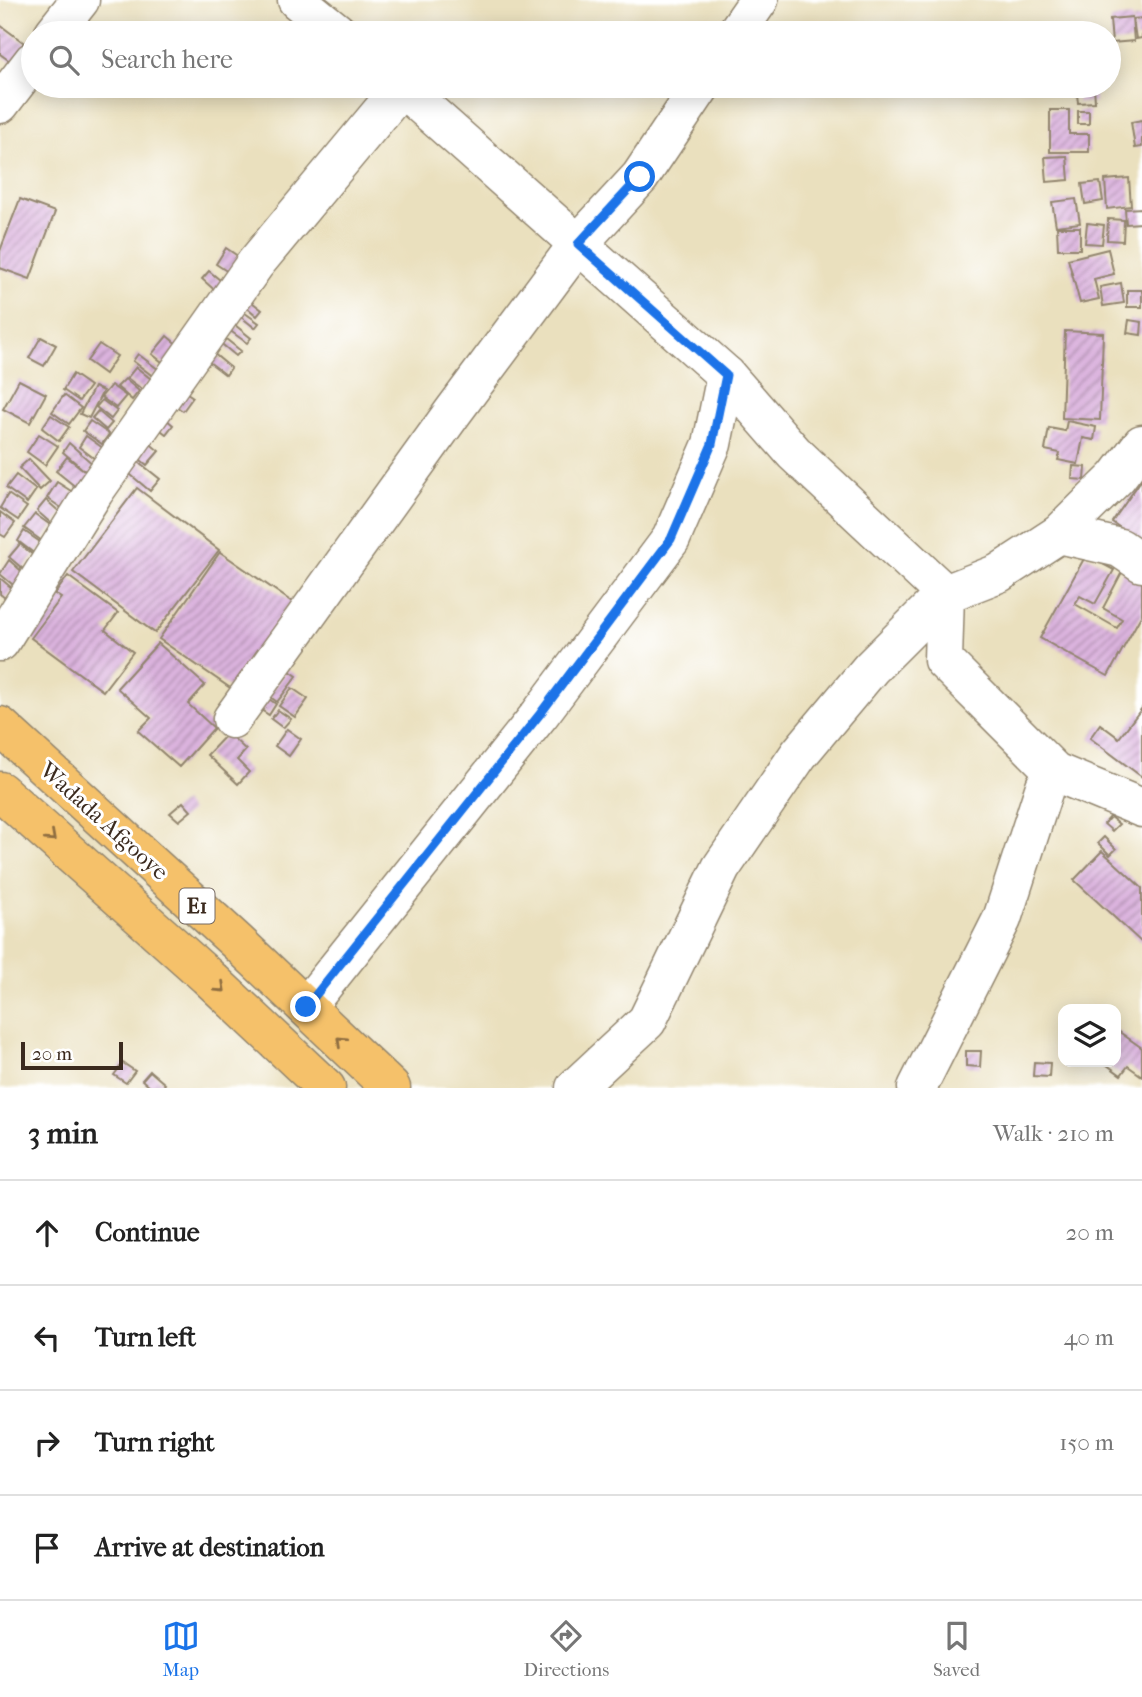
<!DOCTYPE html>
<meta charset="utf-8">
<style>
:root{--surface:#fff;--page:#f2f2f2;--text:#222;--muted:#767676;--line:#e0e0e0;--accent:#1a73e8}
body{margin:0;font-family:"IM FELL French Canon",serif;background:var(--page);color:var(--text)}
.controls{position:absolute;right:21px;bottom:21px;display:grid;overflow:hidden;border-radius:14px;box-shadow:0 4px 18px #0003}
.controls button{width:63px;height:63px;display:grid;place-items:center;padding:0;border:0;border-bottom:2px solid var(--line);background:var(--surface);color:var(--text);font:35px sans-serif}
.scale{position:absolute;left:21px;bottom:18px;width:102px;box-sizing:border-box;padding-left:7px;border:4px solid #3b2a1e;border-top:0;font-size:19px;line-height:24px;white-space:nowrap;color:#3b2a1e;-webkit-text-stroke:5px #fff;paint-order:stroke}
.stop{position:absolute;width:21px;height:21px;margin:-16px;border:5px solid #1a73e8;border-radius:50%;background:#fff}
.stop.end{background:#1a73e8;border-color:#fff;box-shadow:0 2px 7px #0008}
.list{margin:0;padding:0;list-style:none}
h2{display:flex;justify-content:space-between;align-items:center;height:91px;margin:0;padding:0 28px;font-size:30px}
h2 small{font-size:23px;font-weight:400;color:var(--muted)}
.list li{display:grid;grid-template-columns:46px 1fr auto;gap:21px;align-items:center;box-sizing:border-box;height:105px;padding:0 28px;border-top:2px solid var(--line)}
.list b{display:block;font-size:26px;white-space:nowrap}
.list em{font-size:23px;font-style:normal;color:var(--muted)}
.icon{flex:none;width:38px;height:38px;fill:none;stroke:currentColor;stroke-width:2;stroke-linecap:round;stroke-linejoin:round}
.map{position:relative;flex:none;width:1142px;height:1088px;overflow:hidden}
.search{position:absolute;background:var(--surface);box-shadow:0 4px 18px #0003;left:21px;right:21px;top:21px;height:77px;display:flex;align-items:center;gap:18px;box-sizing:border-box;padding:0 24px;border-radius:38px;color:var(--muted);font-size:26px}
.sheet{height:511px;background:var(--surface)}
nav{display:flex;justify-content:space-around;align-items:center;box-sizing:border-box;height:98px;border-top:2px solid var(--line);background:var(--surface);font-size:19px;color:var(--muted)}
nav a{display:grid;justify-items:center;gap:4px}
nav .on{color:var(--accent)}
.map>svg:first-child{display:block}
.building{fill:url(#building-hatch)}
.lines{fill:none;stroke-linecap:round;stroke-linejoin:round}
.minor-casing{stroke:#92856e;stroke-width:41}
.highway-casing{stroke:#92856e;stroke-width:41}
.minor{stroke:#fff;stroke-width:38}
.highway{stroke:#f5c16b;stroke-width:38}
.oneway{stroke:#8f6e41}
.route{stroke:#1a73e8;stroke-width:9}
.labels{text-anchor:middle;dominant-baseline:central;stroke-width:6;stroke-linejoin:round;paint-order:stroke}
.shield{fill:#fff;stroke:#766a62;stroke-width:2}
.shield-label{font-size:21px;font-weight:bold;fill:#3b2a1e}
.street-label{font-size:23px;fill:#3b2a1e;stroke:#fff}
</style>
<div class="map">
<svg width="1142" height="1088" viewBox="0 0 1142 1088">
<defs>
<pattern id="building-hatch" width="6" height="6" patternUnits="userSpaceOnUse" patternTransform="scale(1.75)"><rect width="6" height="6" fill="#dbb3de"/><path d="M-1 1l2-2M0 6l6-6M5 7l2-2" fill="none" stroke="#b392b3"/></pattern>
</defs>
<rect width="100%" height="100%" fill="#fff"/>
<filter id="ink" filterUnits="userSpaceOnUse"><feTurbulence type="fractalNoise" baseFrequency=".0143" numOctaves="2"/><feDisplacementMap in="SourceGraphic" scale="14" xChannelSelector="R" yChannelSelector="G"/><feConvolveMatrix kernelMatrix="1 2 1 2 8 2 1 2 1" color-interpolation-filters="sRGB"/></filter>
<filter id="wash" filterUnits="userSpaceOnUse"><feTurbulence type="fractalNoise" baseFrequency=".00686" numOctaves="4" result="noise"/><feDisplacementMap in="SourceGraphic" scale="28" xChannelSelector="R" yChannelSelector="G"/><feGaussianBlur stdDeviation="1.57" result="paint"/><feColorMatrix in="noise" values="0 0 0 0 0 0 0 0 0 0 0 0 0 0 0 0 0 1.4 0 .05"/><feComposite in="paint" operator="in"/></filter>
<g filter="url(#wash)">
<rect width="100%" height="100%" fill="#eae0be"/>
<g id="blocks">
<g class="building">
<polygon points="1132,17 1134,41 1112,43 1110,19"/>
<polygon points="1142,18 1142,38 1136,39 1133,19"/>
<polygon points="0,25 31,48 18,67 0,54"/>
<polygon points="1076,86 1094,86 1095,102 1078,103"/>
<polygon points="1050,110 1069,110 1069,134 1089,134 1089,152 1050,152"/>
<rect x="1078" y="111" width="11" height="13"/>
<polygon points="1142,120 1142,147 1135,148 1131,122"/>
<polygon points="1067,156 1069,180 1047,182 1045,157"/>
<polygon points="1129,178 1131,206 1107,209 1105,180"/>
<polygon points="1100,182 1103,201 1085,204 1082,184"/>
<polygon points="20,199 55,212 30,279 0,268 0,251"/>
<polygon points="1076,199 1080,223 1056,226 1052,202"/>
<polygon points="1142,208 1142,223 1126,224 1125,209"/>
<polygon points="1108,219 1124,220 1123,241 1107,240"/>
<polygon points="1087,223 1104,225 1102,244 1085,243"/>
<polygon points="1057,227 1080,227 1080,249 1058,249"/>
<polygon points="226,248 245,261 234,276 216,264"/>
<polygon points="1108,249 1114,274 1094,279 1099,299 1080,303 1068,259"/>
<polygon points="209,271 226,285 219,294 202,279"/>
<polygon points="1121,283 1124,303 1103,306 1100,287"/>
<rect x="1127" y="290" width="15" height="17"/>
<polygon points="239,292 262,310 257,316 235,297"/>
<polygon points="238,308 259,323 255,328 235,312"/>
<polygon points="1129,320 1142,322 1141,335 1127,333"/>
<polygon points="230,321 251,338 247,343 225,327"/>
<polygon points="1065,331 1103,333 1100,420 1062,418"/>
<polygon points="221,335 241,351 236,356 217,340"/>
<polygon points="167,336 185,351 171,369 152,354"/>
<polygon points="41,337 56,345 44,366 29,358"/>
<polygon points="99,344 117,356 105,374 87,361"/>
<polygon points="206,347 231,368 226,375 200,355"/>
<polygon points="138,354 159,370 154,377 133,361"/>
<polygon points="136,367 151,379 143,390 127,378"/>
<polygon points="73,374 90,386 79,401 63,390"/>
<polygon points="125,379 139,391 132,400 117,387"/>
<polygon points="19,380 46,394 30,423 3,409"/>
<polygon points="111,385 126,396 116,408 101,397"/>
<polygon points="175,385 193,397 183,411 165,399"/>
<polygon points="94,387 103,391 89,418 80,414"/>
<polygon points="64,395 81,408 69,424 52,412"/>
<polygon points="102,400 117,411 111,419 96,407"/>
<polygon points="98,411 112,423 106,430 92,418"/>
<polygon points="160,414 173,425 166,434 153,424"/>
<polygon points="51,415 69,427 59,441 42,428"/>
<polygon points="90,421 109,434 102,444 83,431"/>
<polygon points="1067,421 1096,427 1094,440 1083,438 1078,464 1058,460 1060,453 1045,450 1049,428 1065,431"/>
<polygon points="39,434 58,446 45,465 27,452"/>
<polygon points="86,436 114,456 106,467 79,447"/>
<polygon points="142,437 159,451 147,465 130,451"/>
<polygon points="69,443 94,465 87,496 56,471 67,457 85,471 63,452"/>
<polygon points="29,459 50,481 40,490 19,468"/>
<polygon points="135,459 160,479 150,491 125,470"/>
<polygon points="1073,466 1086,467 1085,480 1072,479"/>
<polygon points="16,475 36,490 27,503 6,488"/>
<polygon points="1142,479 1142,543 1112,522"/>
<polygon points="57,482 85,500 73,516 47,498"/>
<polygon points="137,488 219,550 155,633 73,572"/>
<polygon points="8,494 27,507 18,520 0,508"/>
<polygon points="46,500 62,514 53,525 37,511"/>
<polygon points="0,512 15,523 5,537 0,534"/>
<polygon points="35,514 53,527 42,541 24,528"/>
<polygon points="24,531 43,544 35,554 18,541"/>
<polygon points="20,544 34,556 23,569 9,557"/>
<polygon points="220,552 302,609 242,696 159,639"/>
<polygon points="1086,555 1114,570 1095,604 1080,596 1075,604 1117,628 1122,619 1103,608 1123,570 1142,580 1142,614 1108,676 1040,638"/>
<polygon points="9,560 28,577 18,589 0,574"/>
<polygon points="68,576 118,613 105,630 133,652 103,691 31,638 61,598 55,594"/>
<polygon points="0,578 13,589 5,598 0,594"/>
<polygon points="158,643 205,685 188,704 214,728 179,767 138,731 151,718 117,688"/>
<polygon points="287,669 297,676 277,702 268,695"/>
<polygon points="292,688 308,699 295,717 279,706"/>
<polygon points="266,697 276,704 269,715 258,708"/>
<polygon points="1142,708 1142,777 1090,738 1100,724 1119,738"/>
<polygon points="278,710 291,719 283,728 271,719"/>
<polygon points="287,729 301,739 289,756 275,746"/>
<polygon points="228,733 246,750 237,760 249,772 238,784 207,755"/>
<polygon points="183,802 191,811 179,821 170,813"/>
<polygon points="1110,817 1119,824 1112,831 1104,824"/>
<polygon points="1104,837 1116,849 1110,855 1098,843"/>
<polygon points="1102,851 1142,888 1142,943 1074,880"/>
<polygon points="1118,1031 1142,1048 1142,1076 1128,1066 1121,1075 1103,1062 1116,1062 1116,1034"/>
<polygon points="966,1051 981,1051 980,1067 966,1066"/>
<polygon points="1034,1062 1050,1063 1049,1077 1033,1076"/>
<polygon points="123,1063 135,1071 126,1083 114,1075"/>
<polygon points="150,1071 165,1084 162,1088 151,1088 142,1080"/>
</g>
</g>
</g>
<g filter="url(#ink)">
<use href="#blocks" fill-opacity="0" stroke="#92856e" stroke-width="2"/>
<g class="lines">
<defs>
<g id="minor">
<polyline points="297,0 338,33"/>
<polyline points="54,33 80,0"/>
<polyline points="736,33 759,0"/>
<polyline points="400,86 726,375 794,453 945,594 943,660 1055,772 1142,808"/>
<polyline points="0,104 33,61"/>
<polyline points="1059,534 1120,548 1142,563"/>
<polyline points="0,642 94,492 255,264 402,87"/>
<polyline points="232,719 453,412 578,244 640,177 701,86"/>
<polyline points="306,1007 540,714 671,539 712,444 726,375"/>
<polyline points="575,1088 647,1021 721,868 799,754 871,668 945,594 999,573 1059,534 1117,477 1142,444"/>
<polyline points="917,1088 1002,919 1045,786 1055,772"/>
</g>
<g id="highway">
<polyline points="0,726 237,942 391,1088"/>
<polyline points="0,791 207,976 326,1088"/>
</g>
</defs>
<use href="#minor" class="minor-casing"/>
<use href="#highway" class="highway-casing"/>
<use href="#minor" class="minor"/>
<use href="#highway" class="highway"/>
</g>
<defs><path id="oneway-chevron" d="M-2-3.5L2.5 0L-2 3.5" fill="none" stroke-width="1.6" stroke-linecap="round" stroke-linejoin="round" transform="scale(1.75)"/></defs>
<g class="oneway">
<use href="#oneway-chevron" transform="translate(51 837) rotate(42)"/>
<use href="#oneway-chevron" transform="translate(221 988) rotate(43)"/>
<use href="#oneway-chevron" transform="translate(341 1041) rotate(-137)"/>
</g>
</g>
<g class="lines" filter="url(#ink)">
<polyline class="route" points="306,1007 540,714 671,539 712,444 726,375 578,244 640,177"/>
</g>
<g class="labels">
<rect class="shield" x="179.5" y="888.5" width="35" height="35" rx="5"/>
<g class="shield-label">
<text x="197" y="906">E1</text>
</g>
<g class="street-label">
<text transform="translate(104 821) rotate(42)">Wadada Afgooye</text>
</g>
</g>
</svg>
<div class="controls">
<button><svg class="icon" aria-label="layers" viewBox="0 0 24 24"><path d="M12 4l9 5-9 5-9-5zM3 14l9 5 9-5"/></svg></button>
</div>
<div class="scale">20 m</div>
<div class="stop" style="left:640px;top:177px"></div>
<div class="stop end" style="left:306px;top:1007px"></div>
<div class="search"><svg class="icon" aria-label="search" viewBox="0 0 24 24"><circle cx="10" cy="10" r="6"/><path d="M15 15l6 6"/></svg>Search here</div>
</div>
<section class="sheet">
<h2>3 min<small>Walk · 210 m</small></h2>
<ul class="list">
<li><svg class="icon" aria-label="ahead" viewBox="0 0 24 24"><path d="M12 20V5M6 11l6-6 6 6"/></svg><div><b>Continue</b></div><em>20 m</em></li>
<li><svg class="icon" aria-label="left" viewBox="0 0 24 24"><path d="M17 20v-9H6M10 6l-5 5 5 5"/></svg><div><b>Turn left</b></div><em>40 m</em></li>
<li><svg class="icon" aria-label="right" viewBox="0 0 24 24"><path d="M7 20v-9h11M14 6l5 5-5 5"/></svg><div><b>Turn right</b></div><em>150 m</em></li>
<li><svg class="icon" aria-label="arrive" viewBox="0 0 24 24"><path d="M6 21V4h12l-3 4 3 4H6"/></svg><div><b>Arrive at destination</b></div></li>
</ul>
</section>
<nav>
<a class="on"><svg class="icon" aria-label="map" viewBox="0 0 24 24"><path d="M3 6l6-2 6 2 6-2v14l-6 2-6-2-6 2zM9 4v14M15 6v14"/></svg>Map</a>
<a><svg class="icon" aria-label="directions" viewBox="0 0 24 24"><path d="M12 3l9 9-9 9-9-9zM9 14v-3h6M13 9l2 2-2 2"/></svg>Directions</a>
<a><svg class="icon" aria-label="saved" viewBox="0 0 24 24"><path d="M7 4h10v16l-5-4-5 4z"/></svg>Saved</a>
</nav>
